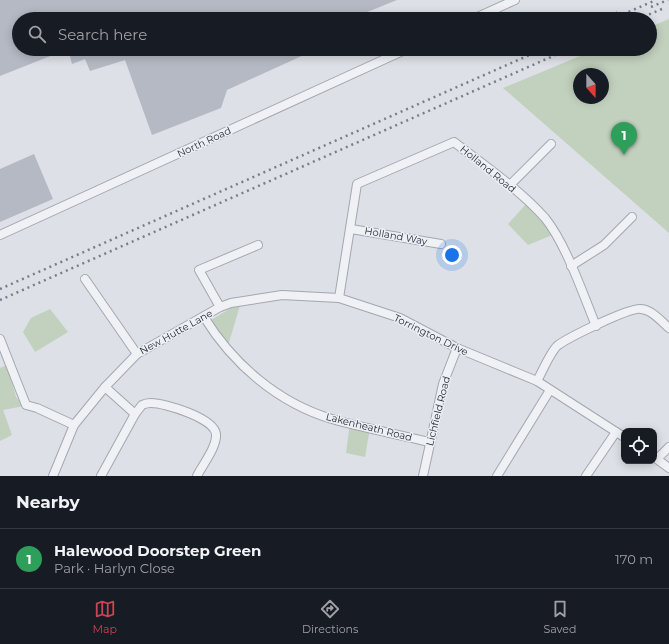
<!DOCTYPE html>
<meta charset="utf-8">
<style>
:root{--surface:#171b24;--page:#242831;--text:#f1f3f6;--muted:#9ea1a6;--line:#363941;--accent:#c94455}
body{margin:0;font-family:Montserrat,sans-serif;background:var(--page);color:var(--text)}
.controls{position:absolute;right:12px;bottom:12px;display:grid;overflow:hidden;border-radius:8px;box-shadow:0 2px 10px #0003}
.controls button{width:36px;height:36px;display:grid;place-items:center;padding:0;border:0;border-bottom:1px solid var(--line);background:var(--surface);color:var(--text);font:20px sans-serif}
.compass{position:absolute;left:573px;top:68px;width:36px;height:36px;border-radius:50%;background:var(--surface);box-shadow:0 2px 10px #0003;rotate:159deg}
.you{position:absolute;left:452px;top:255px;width:14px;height:14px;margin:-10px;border:3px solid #fff;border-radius:50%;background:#1a73e8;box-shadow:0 0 0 6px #1a73e833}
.badge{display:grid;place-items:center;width:26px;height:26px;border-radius:50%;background:var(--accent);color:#fff;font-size:13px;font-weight:700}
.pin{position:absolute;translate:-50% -33px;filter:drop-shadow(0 1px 2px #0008)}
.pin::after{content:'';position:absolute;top:21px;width:14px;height:12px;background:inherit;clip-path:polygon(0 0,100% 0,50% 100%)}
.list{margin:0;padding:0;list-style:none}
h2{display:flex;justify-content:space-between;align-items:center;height:52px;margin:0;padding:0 16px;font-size:17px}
h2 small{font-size:13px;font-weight:400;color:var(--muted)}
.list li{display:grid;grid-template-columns:26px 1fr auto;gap:12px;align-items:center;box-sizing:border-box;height:60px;padding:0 16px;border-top:1px solid var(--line)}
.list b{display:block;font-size:15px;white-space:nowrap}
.list p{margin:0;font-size:13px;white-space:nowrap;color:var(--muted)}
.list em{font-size:13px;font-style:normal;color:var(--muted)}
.icon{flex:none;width:22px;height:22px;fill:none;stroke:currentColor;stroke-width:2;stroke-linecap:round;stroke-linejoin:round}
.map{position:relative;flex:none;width:669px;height:476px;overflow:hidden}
.search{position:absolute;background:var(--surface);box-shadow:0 2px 10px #0003;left:12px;right:12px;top:12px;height:44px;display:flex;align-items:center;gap:10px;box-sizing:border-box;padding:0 14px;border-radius:22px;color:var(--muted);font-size:15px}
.sheet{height:112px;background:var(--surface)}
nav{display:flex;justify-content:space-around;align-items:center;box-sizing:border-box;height:56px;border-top:1px solid var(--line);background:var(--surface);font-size:11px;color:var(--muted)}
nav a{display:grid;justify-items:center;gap:2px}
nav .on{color:var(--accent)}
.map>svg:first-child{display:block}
.green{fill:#c2d0be;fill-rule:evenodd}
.building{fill:#b4b9c3}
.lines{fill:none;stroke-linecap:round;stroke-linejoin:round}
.minor-casing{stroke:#a3a7b0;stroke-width:10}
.minor{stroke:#eff1f5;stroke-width:8}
.rail{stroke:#777f8f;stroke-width:2.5;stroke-dasharray:2 4;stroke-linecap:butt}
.labels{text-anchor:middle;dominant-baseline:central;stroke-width:3;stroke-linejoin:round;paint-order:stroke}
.street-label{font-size:10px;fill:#272e3c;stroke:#eceff4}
</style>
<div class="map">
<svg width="669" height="476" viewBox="0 0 669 476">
<rect width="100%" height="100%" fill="#dde0e6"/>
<g class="green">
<path d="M 669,19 L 669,233 L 503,88 L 597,49 L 650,49 L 650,27 ZM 579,74 L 603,74 L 603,98 L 579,98 Z"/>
<polygon points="528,202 555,234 528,245 508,224"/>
<polygon points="241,302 227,349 208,322"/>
<polygon points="50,309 68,332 35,352 23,332 31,318"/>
<polygon points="7,365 16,397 24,406 3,410 12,435 0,441 0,368"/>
<polygon points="350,423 370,428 365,457 346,453"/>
</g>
<g class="building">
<polygon points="0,0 397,0 360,15 359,19 19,19 19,49 68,49 0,76"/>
<polygon points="68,49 317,49 227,90 221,108 152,135 125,60 90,71 85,59 72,64"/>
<polygon points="34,154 53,199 0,222 0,169"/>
</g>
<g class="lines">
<defs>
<g id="minor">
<polyline points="473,19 515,0"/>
<polyline points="510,185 551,144"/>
<polyline points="351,229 441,244"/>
<polyline points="0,235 407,49"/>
<polyline points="571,266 604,245 632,217"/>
<polyline points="85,279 137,354"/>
<path d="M 339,298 L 357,184 L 454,142 C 485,166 519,189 545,218 C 566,244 583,294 596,326"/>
<polyline points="220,307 199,270 258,245"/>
<path d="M 204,317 C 233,364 278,403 332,419 C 363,428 397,434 429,442"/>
<polyline points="0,339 26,405 37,408 74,425"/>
<path d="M 537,381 C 542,372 550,353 557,346 C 567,338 630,307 641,309 C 652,310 661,321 669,328"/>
<path d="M 135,414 L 142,405 C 144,404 148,403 151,403 C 165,403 214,418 216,434 C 217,447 203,464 197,476"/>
<polyline points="654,457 669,468"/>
<polyline points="657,459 669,447"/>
<polyline points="53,476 74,425 105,387 137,354 220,307 231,303 282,295 339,298 400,318 457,348 537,381 624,437"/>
<polyline points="101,476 135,414 105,387"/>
<polyline points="423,476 443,384 457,348"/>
<polyline points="497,476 550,390"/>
<polyline points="586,476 616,432"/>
</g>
</defs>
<use href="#minor" class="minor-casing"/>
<use href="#minor" class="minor"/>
<g class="rail">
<polyline points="651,7 668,0"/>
<polyline points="600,19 617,12"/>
<polyline points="612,19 656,0"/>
<polyline points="638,19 662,9"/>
<polyline points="0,289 543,49"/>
<polyline points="0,300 569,49"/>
</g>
</g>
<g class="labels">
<g class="street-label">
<text transform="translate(204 142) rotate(-25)">North Road</text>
<text transform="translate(488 169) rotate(39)">Holland Road</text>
<text transform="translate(396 236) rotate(10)">Holland Way</text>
<text transform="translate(176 332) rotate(-29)">New Hutte Lane</text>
<text transform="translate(431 335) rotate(26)">Torrington Drive</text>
<text transform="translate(438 411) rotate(-76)">Lichfield Road</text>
<text transform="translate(369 427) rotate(14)">Lakenheath Road</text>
</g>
</g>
</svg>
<div class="controls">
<button><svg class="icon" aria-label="locate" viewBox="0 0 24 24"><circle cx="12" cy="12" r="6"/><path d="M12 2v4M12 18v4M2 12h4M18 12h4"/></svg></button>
</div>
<svg class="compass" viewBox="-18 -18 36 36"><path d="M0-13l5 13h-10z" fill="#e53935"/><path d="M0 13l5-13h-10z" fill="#9ea1a6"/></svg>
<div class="you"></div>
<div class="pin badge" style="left:624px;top:155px;background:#2e9e5b">1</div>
<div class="search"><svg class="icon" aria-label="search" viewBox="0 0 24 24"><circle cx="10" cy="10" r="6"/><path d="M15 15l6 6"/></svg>Search here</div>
</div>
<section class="sheet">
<h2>Nearby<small></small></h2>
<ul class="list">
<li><span class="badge" style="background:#2e9e5b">1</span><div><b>Halewood Doorstep Green</b><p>Park · Harlyn Close</p></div><em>170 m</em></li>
</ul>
</section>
<nav>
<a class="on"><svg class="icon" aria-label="map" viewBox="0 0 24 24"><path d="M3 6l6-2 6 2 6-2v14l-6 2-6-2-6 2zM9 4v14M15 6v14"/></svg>Map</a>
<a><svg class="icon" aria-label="directions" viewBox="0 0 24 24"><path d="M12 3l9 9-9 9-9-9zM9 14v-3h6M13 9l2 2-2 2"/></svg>Directions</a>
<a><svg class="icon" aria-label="saved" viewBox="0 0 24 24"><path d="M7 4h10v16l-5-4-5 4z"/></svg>Saved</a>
</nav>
